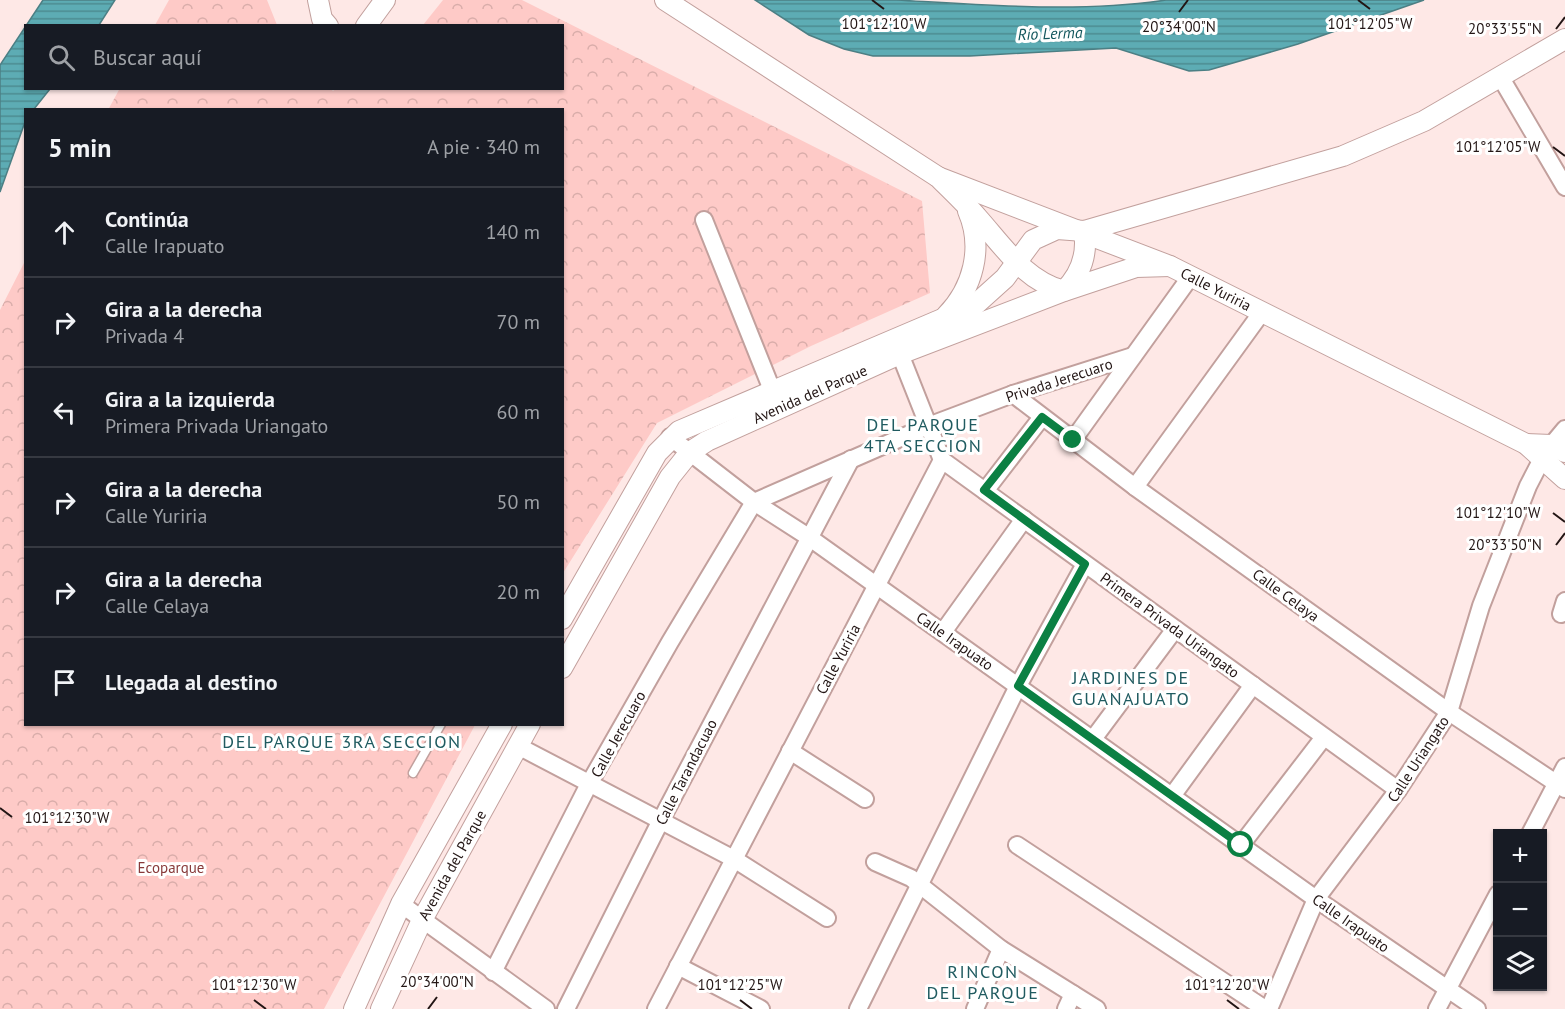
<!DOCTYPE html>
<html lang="es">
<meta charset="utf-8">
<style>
:root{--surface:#171b24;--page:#242831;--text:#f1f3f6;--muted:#9ea1a6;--line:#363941}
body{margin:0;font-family:"PT Sans",sans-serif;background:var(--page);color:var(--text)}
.controls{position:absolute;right:18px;bottom:18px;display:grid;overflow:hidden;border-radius:0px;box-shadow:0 2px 4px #0004}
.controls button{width:54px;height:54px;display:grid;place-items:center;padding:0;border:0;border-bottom:2px solid var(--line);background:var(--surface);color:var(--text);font:30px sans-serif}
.stop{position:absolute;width:18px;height:18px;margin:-14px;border:4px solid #0b8043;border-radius:50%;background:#fff}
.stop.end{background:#0b8043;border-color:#fff;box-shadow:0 2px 6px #0008}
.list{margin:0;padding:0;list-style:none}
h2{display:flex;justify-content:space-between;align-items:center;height:78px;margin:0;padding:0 24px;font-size:26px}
h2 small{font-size:20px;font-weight:400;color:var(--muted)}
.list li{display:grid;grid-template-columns:39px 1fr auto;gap:18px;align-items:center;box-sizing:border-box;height:90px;padding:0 24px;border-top:2px solid var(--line)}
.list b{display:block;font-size:22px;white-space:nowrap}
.list p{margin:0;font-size:20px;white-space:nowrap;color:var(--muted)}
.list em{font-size:20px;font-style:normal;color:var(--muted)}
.icon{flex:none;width:33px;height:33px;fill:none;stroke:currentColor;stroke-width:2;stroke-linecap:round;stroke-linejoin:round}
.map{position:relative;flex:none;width:1565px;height:1009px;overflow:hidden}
.search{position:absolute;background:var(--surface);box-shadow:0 2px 4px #0004;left:24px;top:24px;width:540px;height:66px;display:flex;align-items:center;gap:15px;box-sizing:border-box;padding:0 21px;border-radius:0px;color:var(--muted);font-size:22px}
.panel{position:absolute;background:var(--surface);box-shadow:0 2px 4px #0004;left:24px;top:108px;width:540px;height:618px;border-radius:0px}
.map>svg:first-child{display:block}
.forest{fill:url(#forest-crowns)}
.water{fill:url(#water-rules);stroke:#4c7f84;stroke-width:1.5}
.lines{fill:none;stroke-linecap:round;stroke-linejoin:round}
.service-casing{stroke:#c2a09d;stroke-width:11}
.minor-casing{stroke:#c2a09d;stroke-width:20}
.tertiary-casing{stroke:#c2a09d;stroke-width:22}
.service{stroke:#fff;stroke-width:8}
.minor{stroke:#fff;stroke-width:16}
.tertiary{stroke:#fff;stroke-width:20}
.route{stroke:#0b8043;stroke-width:8}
.ticks{fill:none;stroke:#231615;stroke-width:2}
.labels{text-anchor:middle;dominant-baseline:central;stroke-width:6;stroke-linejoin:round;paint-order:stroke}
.street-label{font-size:15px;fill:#231615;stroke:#fff}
.park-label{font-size:15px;fill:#883a3a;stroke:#fff}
.water-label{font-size:16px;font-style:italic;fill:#13575d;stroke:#fff}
.quarter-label{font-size:18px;letter-spacing:1.5px;fill:#205b60;stroke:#fff}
.ticks-label{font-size:15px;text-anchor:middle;fill:#231615;stroke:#fff;stroke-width:6;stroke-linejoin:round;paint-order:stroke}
</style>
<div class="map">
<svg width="1565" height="1009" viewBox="0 0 1565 1009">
<defs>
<pattern id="forest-crowns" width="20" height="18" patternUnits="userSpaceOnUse" patternTransform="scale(1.5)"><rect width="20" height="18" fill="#fecac7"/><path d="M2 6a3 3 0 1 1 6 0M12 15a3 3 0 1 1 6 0" fill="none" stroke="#d9adaa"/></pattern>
<pattern id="water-rules" width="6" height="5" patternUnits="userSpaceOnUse" patternTransform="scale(1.5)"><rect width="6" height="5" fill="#5dacb4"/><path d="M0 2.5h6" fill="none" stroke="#4c8b91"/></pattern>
</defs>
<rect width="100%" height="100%" fill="#fee8e6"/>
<g class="forest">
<polygon points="169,0 267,0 277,25 155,25"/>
<polygon points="443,0 522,0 922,201 930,293 811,346 657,423 563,573 562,110 108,110 120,88 330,88 333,91 337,88 562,88 562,26 423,25"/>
<polygon points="25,261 26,724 475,725 324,1009 0,1009 0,310"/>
</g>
<g class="water">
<polygon points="43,0 115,0 99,25 26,26 26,88 50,89 34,109 26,110 25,122 0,192 0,65"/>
<path d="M 755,0 C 802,0 850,0 897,0 C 983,5 1081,13 1166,0 L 1424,0 L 1298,44 L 1209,70 L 1189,71 L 1116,48 L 970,56 L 873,56 L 844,49 L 809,35 Z"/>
</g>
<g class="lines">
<defs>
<polyline id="service" points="413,773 441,724"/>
<g id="minor">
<polyline points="1501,78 1565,187"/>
<polyline points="704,220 772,390"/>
<polyline points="900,354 942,460"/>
<polyline points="1013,394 1135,487 1449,712 1565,789"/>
<polyline points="670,437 754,502 810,538 1316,899 1477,1009"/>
<polyline points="1073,440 1191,276"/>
<polyline points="942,460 1398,790"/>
<polyline points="1135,487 1262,312"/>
<polyline points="985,491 1042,417"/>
<polyline points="1561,614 1565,601"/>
<polyline points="943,632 1024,519"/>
<polyline points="1093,739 1175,629"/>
<polyline points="518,746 734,859 827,918"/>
<polyline points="790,751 865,799"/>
<polyline points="1172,796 1253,685"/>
<polyline points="1530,834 1565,767"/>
<polyline points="1017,845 1265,1009"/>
<polyline points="1241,845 1324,737"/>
<polyline points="875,862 911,878 1001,949 1097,1009"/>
<polyline points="401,904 546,1009"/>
<polyline points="678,966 761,1009"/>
<polyline points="493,972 589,784 670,642 754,502 928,426 1013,394 1133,356"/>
<polyline points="566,1009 660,822 851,459"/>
<polyline points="656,1009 942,460"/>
<polyline points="858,1009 1018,686 1085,564"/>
<polyline points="975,1009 1001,949"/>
<polyline points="1066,1009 1073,994"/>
<polyline points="1269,1009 1316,899 1398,790 1449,712 1481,606 1528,486 1545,453 1565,429"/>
<polyline points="1437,1009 1498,894"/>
</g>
<g id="tertiary">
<polyline points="318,0 322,19 328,26"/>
<path d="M 665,0 L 938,177 C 951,190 965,203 977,217 C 1003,246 1025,281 1064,291 C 1081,274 1088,255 1084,231"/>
<polyline points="366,26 385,0"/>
<polyline points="938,177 1170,266 1526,444 1565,479"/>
<path d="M 946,316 C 973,288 984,248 968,211"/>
<polyline points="1526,444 1551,445 1565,452"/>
<polyline points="562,619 657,453 679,431 975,305 1005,278 1033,240 1057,229 1084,231 1343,156 1424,121 1565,39"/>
<polyline points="562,668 670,477 690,452 707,441 900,354 1064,291 1136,267 1170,266"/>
<polyline points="354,1009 401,904 502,724"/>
<polyline points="381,1009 422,920 530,724"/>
</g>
</defs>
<use href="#service" class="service-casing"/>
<use href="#minor" class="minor-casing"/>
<use href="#tertiary" class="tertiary-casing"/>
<use href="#service" class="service"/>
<use href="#minor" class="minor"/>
<use href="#tertiary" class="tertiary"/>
</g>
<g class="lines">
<polyline class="route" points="1073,440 1042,417 984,490 1085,564 1018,686 1241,845"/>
</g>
<path class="ticks" d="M 872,0 L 884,9M 1358,0 L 1370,9M 1179,12 L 1188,0M 1556,29 L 1565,17M 1553,147 L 1565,156M 1553,513 L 1565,522M 1556,545 L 1565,533M 0,808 L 12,817M 254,1000 L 266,1009M 740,1000 L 752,1009M 1227,1000 L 1239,1009M 428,1009 L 437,997"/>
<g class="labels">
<g class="street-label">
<text transform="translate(1216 289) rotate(27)">Calle Yuriria</text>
<text transform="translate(1059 380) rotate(-18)">Privada Jerecuaro</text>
<text transform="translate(810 394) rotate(-24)">Avenida del Parque</text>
<text transform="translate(1286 595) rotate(36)">Calle Celaya</text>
<text transform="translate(1170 625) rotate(36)">Primera Privada Uriangato</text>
<text transform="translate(955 641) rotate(35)">Calle Irapuato</text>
<text transform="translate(838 659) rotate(-62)">Calle Yuriria</text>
<text transform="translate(618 734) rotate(-61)">Calle Jerecuaro</text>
<text transform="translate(1418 759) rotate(-57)">Calle Uriangato</text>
<text transform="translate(686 772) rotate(-63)">Calle Tarandacuao</text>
<text transform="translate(452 865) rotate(-61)">Avenida del Parque</text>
<text transform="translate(1351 923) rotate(35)">Calle Irapuato</text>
</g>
<g class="park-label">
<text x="171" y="867">Ecoparque</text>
</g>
<g class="water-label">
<text transform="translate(1050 33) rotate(-2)">Río Lerma</text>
</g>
<g class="quarter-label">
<text x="923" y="424">DEL PARQUE<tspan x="923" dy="21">4TA SECCION</tspan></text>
<text x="1131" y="677">JARDINES DE<tspan x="1131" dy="21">GUANAJUATO</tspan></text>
<text x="342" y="741">DEL PARQUE 3RA SECCION</text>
<text x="983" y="971">RINCON<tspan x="983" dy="21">DEL PARQUE</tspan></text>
</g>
</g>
<g class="ticks-label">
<text x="884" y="29">101°12'10"W</text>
<text x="1370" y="29">101°12'05"W</text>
<text x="1179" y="32">20°34'00"N</text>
<text x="1505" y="34">20°33'55"N</text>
<text x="1498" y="152">101°12'05"W</text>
<text x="1498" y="518">101°12'10"W</text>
<text x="1505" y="550">20°33'50"N</text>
<text x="67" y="823">101°12'30"W</text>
<text x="437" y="987">20°34'00"N</text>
<text x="254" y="990">101°12'30"W</text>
<text x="740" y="990">101°12'25"W</text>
<text x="1227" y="990">101°12'20"W</text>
</g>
</svg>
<div class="controls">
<button>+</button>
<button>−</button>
<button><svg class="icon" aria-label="layers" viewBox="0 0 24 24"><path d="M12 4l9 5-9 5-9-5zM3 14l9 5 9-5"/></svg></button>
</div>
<div class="stop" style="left:1241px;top:845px"></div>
<div class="stop end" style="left:1073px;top:440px"></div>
<div class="search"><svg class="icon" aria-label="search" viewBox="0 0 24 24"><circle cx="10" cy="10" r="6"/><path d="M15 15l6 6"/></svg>Buscar aquí</div>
<section class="panel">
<h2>5 min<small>A pie · 340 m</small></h2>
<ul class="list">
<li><svg class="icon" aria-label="ahead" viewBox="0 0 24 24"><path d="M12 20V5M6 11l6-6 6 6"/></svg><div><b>Continúa</b><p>Calle Irapuato</p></div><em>140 m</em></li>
<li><svg class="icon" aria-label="right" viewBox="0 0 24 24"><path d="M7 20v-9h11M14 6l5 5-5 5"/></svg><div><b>Gira a la derecha</b><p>Privada 4</p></div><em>70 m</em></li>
<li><svg class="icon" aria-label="left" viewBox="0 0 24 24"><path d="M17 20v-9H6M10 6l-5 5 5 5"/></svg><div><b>Gira a la izquierda</b><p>Primera Privada Uriangato</p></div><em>60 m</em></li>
<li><svg class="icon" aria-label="right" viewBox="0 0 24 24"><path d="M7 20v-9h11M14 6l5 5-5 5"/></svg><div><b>Gira a la derecha</b><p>Calle Yuriria</p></div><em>50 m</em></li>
<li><svg class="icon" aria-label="right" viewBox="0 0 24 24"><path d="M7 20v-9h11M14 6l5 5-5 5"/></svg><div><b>Gira a la derecha</b><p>Calle Celaya</p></div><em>20 m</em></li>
<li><svg class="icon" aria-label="arrive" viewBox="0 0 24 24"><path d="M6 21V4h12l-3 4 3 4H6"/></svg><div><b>Llegada al destino</b></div></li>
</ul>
</section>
</div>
